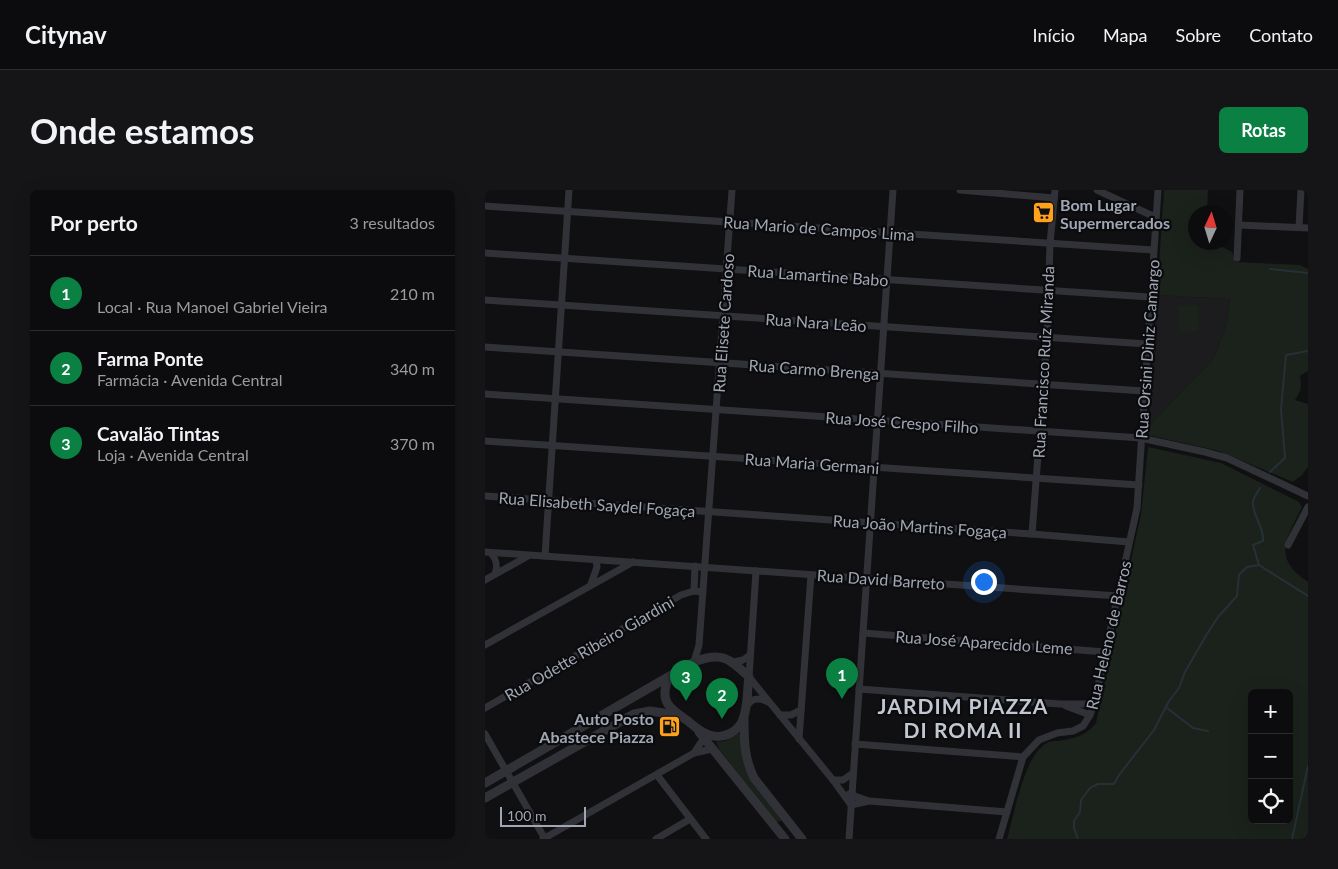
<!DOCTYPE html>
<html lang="pt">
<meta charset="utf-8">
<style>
:root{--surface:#0c0c0e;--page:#151517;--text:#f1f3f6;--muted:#9a9b9e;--line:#2c2c2e;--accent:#0b8043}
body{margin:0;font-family:Lato,"Noto Sans KR",sans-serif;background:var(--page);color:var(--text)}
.controls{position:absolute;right:15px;bottom:15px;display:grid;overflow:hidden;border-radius:8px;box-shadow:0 5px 20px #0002}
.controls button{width:45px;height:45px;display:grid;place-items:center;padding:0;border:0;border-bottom:1px solid var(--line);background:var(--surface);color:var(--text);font:25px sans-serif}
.compass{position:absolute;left:703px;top:15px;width:45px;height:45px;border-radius:50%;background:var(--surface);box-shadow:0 5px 20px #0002;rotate:4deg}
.scale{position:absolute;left:15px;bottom:12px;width:86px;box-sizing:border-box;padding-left:5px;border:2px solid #a0a7b4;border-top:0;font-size:14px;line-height:18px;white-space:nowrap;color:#a0a7b4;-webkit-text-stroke:4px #0b0b0d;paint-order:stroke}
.you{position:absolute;left:498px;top:391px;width:18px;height:18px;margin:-12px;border:4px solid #fff;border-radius:50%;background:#1a73e8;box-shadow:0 0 0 8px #1a73e833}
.badge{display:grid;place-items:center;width:32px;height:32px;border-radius:50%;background:var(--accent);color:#fff;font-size:16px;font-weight:700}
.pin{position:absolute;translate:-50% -41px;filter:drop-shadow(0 1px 2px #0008)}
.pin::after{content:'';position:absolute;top:26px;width:18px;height:15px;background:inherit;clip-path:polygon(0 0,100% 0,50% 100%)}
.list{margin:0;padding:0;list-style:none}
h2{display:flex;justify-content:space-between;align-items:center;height:65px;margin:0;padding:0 20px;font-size:21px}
h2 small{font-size:16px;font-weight:400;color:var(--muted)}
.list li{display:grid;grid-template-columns:32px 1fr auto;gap:15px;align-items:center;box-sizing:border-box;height:75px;padding:0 20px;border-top:1px solid var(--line)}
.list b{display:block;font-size:19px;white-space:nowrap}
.list p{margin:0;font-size:16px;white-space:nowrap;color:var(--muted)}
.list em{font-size:16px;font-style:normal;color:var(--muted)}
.icon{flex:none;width:28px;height:28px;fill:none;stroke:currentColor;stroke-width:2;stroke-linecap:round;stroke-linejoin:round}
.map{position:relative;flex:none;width:823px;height:649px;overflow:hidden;border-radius:8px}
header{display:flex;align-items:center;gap:30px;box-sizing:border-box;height:70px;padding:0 25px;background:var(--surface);border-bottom:1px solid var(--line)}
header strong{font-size:24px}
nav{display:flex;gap:28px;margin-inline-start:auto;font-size:18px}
.intro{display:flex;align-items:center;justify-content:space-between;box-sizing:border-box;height:120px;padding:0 30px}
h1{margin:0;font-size:35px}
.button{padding:12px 22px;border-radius:8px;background:var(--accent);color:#fff;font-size:18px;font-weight:700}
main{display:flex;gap:30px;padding:0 30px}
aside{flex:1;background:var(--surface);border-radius:8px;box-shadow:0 5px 20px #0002}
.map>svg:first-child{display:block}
.built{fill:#1c1c1f}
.green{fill:#1a221b;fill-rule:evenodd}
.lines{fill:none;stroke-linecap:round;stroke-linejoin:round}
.stream{stroke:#263036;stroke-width:2}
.minor{stroke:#313237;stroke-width:7}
.tertiary{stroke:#313237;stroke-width:9}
.labels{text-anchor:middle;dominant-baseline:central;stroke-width:4.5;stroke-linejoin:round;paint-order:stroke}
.poi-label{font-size:16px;font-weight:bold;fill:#a0a7b4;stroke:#0b0b0d;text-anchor:start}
.street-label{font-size:16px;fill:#a0a7b4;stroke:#0b0b0d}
.district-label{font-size:21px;font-weight:bold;letter-spacing:1px;fill:#c1c6d0;stroke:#0b0b0d}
</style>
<header>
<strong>Citynav</strong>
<nav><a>Início</a><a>Mapa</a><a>Sobre</a><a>Contato</a></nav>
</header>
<div class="intro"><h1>Onde estamos</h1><a class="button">Rotas</a></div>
<main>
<aside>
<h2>Por perto<small>3 resultados</small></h2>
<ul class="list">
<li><span class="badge">1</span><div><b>ㅤ</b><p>Local · Rua Manoel Gabriel Vieira</p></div><em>210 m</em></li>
<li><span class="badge">2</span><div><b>Farma Ponte</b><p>Farmácia · Avenida Central</p></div><em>340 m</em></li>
<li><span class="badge">3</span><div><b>Cavalão Tintas</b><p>Loja · Avenida Central</p></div><em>370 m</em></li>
</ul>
</aside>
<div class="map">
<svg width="823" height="649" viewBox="0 0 823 649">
<rect width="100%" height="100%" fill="#101012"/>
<polygon class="built" points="672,105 745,109 742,133 729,168 664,236"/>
<g class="green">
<path d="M 679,0 L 723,0 L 722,22 L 711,22 L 711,52 L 730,53 L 747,62 L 750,72 L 815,75 L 823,79 L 823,181 L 815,186 C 817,197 816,201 810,210 L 823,214 L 823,277 L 817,285 L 808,292 L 734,261 L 663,245 L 664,236 L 729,168 L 742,133 L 745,109 L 672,105 Z"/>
<polygon points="713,115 714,141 694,142 693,116"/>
<path d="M 663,257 L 736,273 L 814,312 L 817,317 C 802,348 786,368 823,392 L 823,649 L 522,649 C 529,625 539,565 562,553 C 565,551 570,551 573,551 C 589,548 600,547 611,533 L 656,324 ZM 767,503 L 804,503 L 804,630 L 767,630 Z"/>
<polygon points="253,544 255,545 258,571 265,590 297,631 291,632 234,559 231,552 240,551"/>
</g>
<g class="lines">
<g class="stream">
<polyline points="785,79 823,83"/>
<polyline points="785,282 800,268 796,219 801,165 823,161"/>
<polyline points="774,375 823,406"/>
<polyline points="682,518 708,538 723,541"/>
<path d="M 593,649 L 589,638 L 589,631 L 595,622 L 596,610 L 605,598 L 613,594 L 629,594 L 634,585 L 669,540 L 684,511 L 694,498 L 700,482 L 722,444 L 733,427 L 752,406 L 754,385 L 762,377 L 774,375 L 768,355 L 778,351 C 779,335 767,326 768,312 C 768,308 773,302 775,298"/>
<polyline points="807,649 823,576"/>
</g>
<g class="minor">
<polyline points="475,0 569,8"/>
<polyline points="612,0 670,27"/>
<polyline points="0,16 668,60"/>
<polyline points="754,35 823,38"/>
<polyline points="814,37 816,0"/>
<polyline points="0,63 665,107"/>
<polyline points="752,68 755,0"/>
<polyline points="0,110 662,154"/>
<polyline points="0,157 659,201"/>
<polyline points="0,204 656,248 720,262 742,268 823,306"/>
<polyline points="0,251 654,295"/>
<polyline points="0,306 547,344 644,352"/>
<polyline points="547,344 562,147 565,54 570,0"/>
<polyline points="803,355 823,317"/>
<polyline points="0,362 633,406"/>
<path d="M 6,363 C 12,370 13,376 10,384"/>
<polyline points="60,366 84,0"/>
<polyline points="271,381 264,487 348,590 366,615 384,611"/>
<polyline points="0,390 43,366"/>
<polyline points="106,394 112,377 111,370"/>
<polyline points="209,401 210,376"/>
<polyline points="378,443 620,462"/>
<polyline points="0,455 148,372"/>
<polyline points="209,472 214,455 247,0"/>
<polyline points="249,472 258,470 265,465"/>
<polyline points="374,499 576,514 609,514"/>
<polyline points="581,516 605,525"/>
<polyline points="0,518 196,405 209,401 218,402"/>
<path d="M 261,518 C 265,508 274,507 283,512"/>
<polyline points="295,525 306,525 316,520"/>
<polyline points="0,544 60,649"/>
<polyline points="314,549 326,385"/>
<polyline points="370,554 538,567"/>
<polyline points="209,563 219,548"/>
<polyline points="172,585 221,649"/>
<polyline points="348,590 358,590 368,583"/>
<polyline points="364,604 384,611 522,622"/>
<polyline points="58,649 209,563 227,559"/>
<polyline points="171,649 205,629"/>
<polyline points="364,649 408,0"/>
<polyline points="514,649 538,567 554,550 572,543 588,541 598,536 605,525 609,514 652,318 673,0"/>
</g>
<g class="tertiary">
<path d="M 259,527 C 259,550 259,568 269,588 L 317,649"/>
<polyline points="214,542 300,649"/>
<path d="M 0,593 L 209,472 C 236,461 244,468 264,487 C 262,500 263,514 259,526 C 255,542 237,551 222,544 C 214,541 209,536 203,531 C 185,519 173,511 184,488"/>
<polyline points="0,608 149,524 165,521 192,525"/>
</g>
</g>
<defs>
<symbol id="supermarket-square" viewBox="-11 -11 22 22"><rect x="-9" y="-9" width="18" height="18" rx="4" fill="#ffa21b" stroke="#0b0b0d"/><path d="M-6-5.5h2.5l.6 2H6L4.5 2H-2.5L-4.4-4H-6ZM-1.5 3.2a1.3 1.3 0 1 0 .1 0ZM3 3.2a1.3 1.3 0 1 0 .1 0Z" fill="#111"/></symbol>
<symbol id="fuel-square" viewBox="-11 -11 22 22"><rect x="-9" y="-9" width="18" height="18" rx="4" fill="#ffa21b" stroke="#0b0b0d"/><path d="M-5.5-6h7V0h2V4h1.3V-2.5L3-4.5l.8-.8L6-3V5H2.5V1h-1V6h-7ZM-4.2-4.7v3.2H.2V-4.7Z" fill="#111"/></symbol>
</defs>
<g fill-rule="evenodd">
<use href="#supermarket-square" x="546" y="10" width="25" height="25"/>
<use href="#fuel-square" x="172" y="524" width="25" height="25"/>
</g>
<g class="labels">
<g class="poi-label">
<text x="575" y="14">Bom Lugar<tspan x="575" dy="18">Supermercados</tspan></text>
<text x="169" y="528" text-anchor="end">Auto Posto<tspan x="169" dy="18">Abastece Piazza</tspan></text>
</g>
<g class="street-label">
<text transform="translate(334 38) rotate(4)">Rua Mario de Campos Lima</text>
<text transform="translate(333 85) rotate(4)">Rua Lamartine Babo</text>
<text transform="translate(331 132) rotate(4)">Rua Nara Leão</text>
<text transform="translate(238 133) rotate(-86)">Rua Elisete Cardoso</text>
<text transform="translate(662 159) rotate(-86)">Rua Orsini Diniz Camargo</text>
<text transform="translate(558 172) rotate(-87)">Rua Francisco Ruiz Miranda</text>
<text transform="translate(329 179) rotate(4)">Rua Carmo Brenga</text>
<text transform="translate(417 232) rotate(4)">Rua José Crespo Filho</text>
<text transform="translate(327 273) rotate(4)">Rua Maria Germani</text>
<text transform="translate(112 314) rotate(4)">Rua Elisabeth Saydel Fogaça</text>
<text transform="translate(435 336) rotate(4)">Rua João Martins Fogaça</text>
<text transform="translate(396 389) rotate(4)">Rua David Barreto</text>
<text transform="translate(623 445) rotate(-77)">Rua Heleno de Barros</text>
<text transform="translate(499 452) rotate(4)">Rua José Aparecido Leme</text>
<text transform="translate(104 458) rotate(-30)">Rua Odette Ribeiro Giardini</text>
</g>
<g class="district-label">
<text x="478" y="515">JARDIM PIAZZA<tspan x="478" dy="24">DI ROMA II</tspan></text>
</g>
</g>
</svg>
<div class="controls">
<button>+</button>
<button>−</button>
<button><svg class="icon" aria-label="locate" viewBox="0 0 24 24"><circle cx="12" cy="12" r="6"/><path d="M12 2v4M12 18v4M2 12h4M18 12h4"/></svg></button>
</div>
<svg class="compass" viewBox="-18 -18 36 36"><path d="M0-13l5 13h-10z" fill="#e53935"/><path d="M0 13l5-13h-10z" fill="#9a9b9e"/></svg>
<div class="scale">100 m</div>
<div class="you"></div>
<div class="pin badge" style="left:357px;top:509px">1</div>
<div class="pin badge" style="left:237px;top:529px">2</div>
<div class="pin badge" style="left:201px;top:511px">3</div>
</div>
</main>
